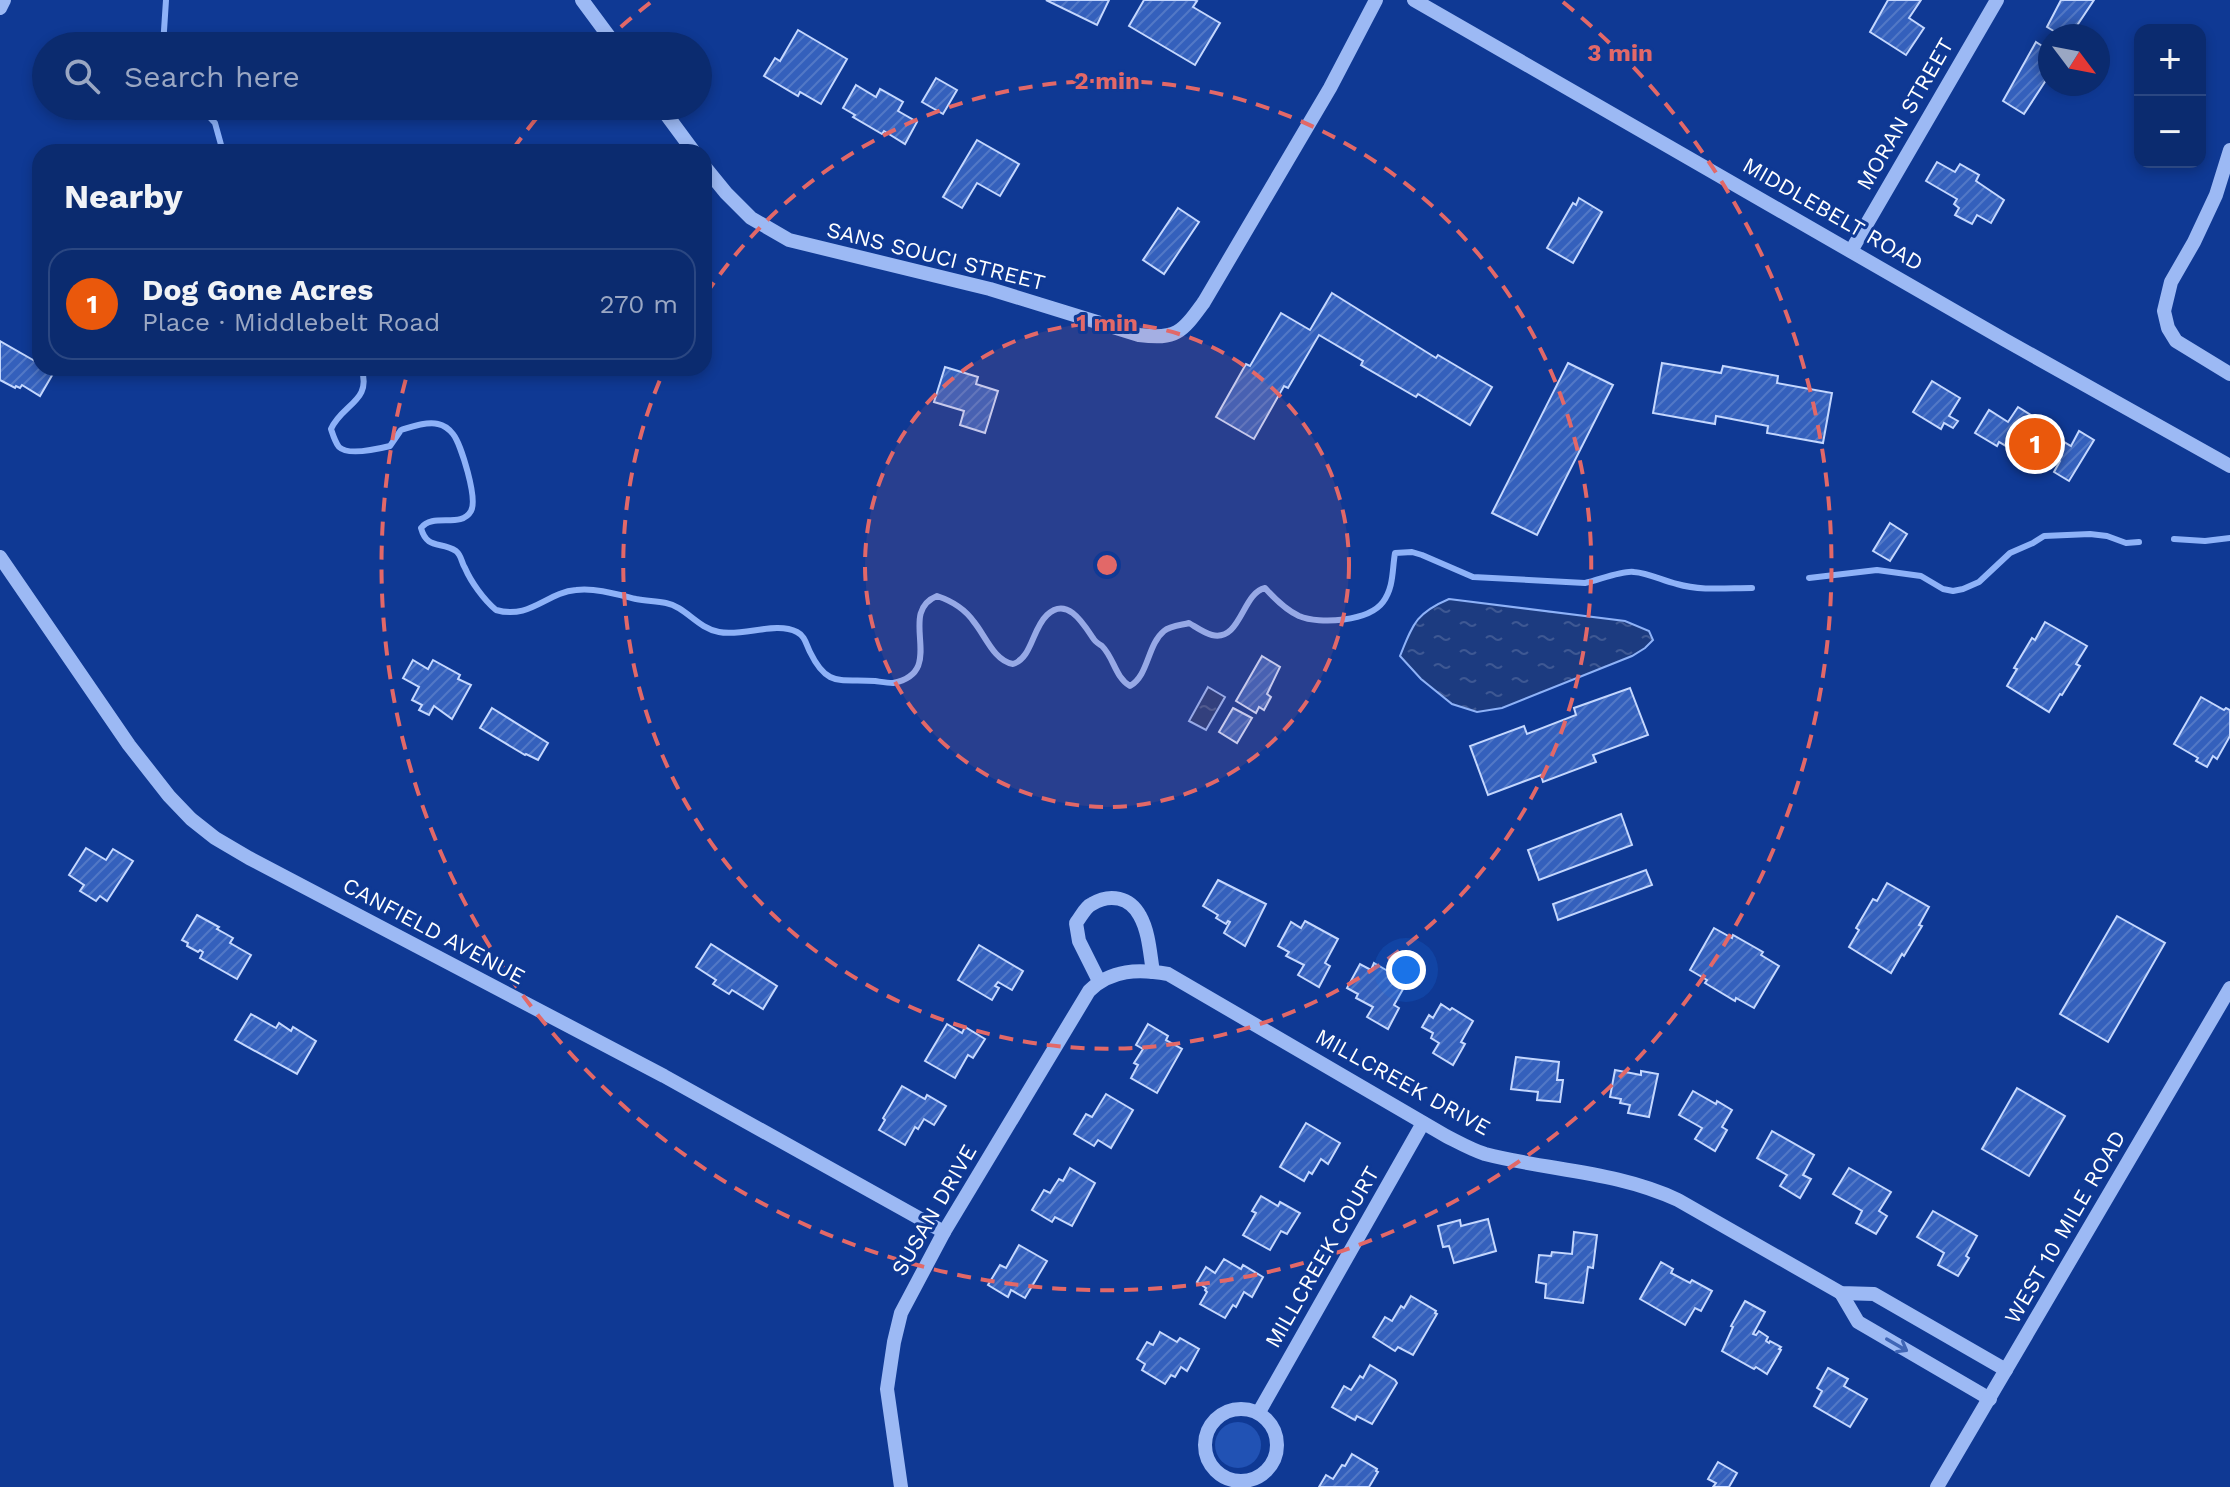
<!DOCTYPE html>
<meta charset="utf-8">
<style>
:root{--surface:#0b2b6f;--page:#143374;--text:#f1f3f6;--muted:#9aa7c3;--line:#2b4782;--accent:#ea580c}
body{margin:0;font-family:"Work Sans",sans-serif;background:var(--page);color:var(--text)}
.controls{position:absolute;right:24px;top:24px;display:grid;overflow:hidden;border-radius:16px;box-shadow:0 4px 12px #0003}
.controls button{width:72px;height:72px;display:grid;place-items:center;padding:0;border:0;border-bottom:2px solid var(--line);background:var(--surface);color:var(--text);font:40px sans-serif}
.compass{position:absolute;left:2038px;top:24px;width:72px;height:72px;border-radius:50%;background:var(--surface);box-shadow:0 4px 12px #0003;rotate:122deg}
.you{position:absolute;left:1406px;top:970px;width:28px;height:28px;margin:-20px;border:6px solid #fff;border-radius:50%;background:#1a73e8;box-shadow:0 0 0 12px #1a73e833}
.badge{display:grid;place-items:center;width:52px;height:52px;border-radius:50%;background:var(--accent);color:#fff;font-size:26px;font-weight:700}
.pin{position:absolute;translate:-50% -50%;border:4px solid #fff;box-shadow:0 2px 8px #0006}
.list{margin:0;padding:0;list-style:none}
h2{display:flex;justify-content:space-between;align-items:center;height:104px;margin:0;padding:0 32px;font-size:34px}
h2 small{font-size:26px;font-weight:400;color:var(--muted)}
.list li{display:grid;grid-template-columns:52px 1fr auto;gap:24px;align-items:center;box-sizing:border-box;height:112px;margin:0 16px 16px;padding:0 16px;border:2px solid var(--line);border-radius:24px}
.list b{display:block;font-size:30px;white-space:nowrap}
.list p{margin:0;font-size:26px;white-space:nowrap;color:var(--muted)}
.list em{font-size:26px;font-style:normal;color:var(--muted)}
.icon{flex:none;width:44px;height:44px;fill:none;stroke:currentColor;stroke-width:2;stroke-linecap:round;stroke-linejoin:round}
.map{position:relative;flex:none;width:2230px;height:1487px;overflow:hidden}
.search{position:absolute;background:var(--surface);box-shadow:0 4px 12px #0003;left:32px;top:32px;width:680px;height:88px;display:flex;align-items:center;gap:20px;box-sizing:border-box;padding:0 28px;border-radius:44px;color:var(--muted);font-size:30px}
.panel{position:absolute;background:var(--surface);box-shadow:0 4px 12px #0003;left:32px;top:144px;width:680px;height:232px;border-radius:24px}
.map>svg:first-child{display:block}
.green{fill:#2152b4}
.water{fill:url(#water-ripples);stroke:#8eb2f8;stroke-width:2}
.lines{fill:none;stroke-linecap:round;stroke-linejoin:round}
.stream{stroke:#8eb2f8;stroke-width:6}
.building{fill:url(#building-hatch);stroke:#c4d7fe;stroke-width:2}
.minor{stroke:#9cb9f4;stroke-width:14}
.oneway{stroke:#4066b6}
.ring{fill:none;stroke:#e26868;stroke-width:4;stroke-dasharray:14 10}
.labels{text-anchor:middle;dominant-baseline:central;stroke-width:6;stroke-linejoin:round;paint-order:stroke}
.street-label{font-size:22px;fill:#fff;stroke:#0f3994}
.centre{fill:#e26868;stroke:#0f3994;stroke-width:4}
.ring-label{font-size:24px;text-anchor:middle;font-weight:bold;fill:#e26868;stroke:#0f3994;stroke-width:6;stroke-linejoin:round;paint-order:stroke}
</style>
<div class="map">
<svg width="2230" height="1487" viewBox="0 0 2230 1487">
<defs>
<pattern id="water-ripples" width="26" height="14" patternUnits="userSpaceOnUse" patternTransform="scale(2)"><rect width="26" height="14" fill="#1c3b80"/><path d="M2 4q2-2 4 0t4 0M15 11q2-2 4 0t4 0" fill="none" stroke="#3e5893"/></pattern>
<pattern id="building-hatch" width="6" height="6" patternUnits="userSpaceOnUse" patternTransform="scale(2)"><rect width="6" height="6" fill="#3460bc"/><path d="M-1 1l2-2M0 6l6-6M5 7l2-2" fill="none" stroke="#5278c6"/></pattern>
</defs>
<rect width="100%" height="100%" fill="#0f3994"/>
<circle class="green" cx="1238" cy="1445" r="23"/>
<g class="water">
<path d="M 1449,599 L 1625,621 L 1649,631 L 1653,640 L 1645,648 L 1632,656 L 1502,708 L 1477,712 L 1452,704 L 1421,679 L 1400,656 C 1413,624 1416,613 1449,599 Z"/>
<polygon points="1208,687 1225,697 1206,730 1189,721"/>
</g>
<g class="lines">
<g class="stream">
<polyline points="163,46 166,0"/>
<polyline points="199,106 215,123 223,152"/>
<path d="M 361,368 C 373,401 342,404 331,429 C 333,435 335,442 339,447 C 348,456 378,449 390,446 L 401,430 C 411,427 427,421 438,424 C 443,425 449,429 453,434 C 461,444 478,499 471,511 C 461,529 433,512 421,528 C 427,550 441,541 456,551 C 462,556 461,562 465,568 C 471,582 484,600 496,610 C 530,620 547,592 576,590 C 597,588 616,594 636,599 C 646,601 656,601 666,603 C 686,607 697,628 719,632 C 743,637 776,621 797,632 C 805,636 806,644 810,652 C 828,689 841,678 875,681 C 882,682 887,683 893,683 C 949,672 895,613 937,596 C 952,601 965,609 974,622 C 985,635 994,661 1013,664 C 1032,658 1032,629 1047,615 C 1067,596 1083,623 1093,638 C 1095,642 1099,644 1102,646 C 1114,658 1115,677 1130,686 C 1149,675 1147,645 1164,631 C 1170,626 1182,625 1189,623 C 1196,627 1204,633 1212,635 C 1241,642 1242,593 1265,588 C 1274,598 1286,610 1299,616 C 1320,625 1369,621 1383,602 C 1394,587 1392,570 1395,553 L 1412,552 L 1422,555 L 1473,577 L 1585,583 C 1599,580 1623,570 1634,572 C 1649,573 1663,581 1677,584 C 1701,591 1727,588 1752,588"/>
<polyline points="2174,539 2205,541 2230,538"/>
<polyline points="1809,578 1877,570 1921,576 1943,589 1953,591 1963,589 1979,582 2010,553 2033,543 2044,536 2090,534 2107,536 2126,543 2139,542"/>
</g>
</g>
<g class="building">
<polygon points="1046,0 1109,0 1097,25"/>
<polygon points="1144,0 1194,0 1197,1 1193,7 1220,23 1195,65 1129,26"/>
<polygon points="1888,0 1921,0 1909,18 1924,28 1906,55 1870,32"/>
<polygon points="2061,0 2094,0 2070,36 2062,36 2047,27"/>
<polygon points="798,30 847,59 821,104 800,92 798,96 764,76 775,58 780,61"/>
<polygon points="2036,42 2050,51 2050,74 2024,114 2003,101"/>
<polygon points="936,78 957,90 943,114 922,102"/>
<polygon points="856,85 876,97 880,89 903,102 898,111 917,122 905,144 884,131 882,134 853,117 855,115 843,108"/>
<polygon points="977,140 1019,164 1000,196 977,183 962,208 943,197"/>
<polygon points="1937,162 1955,172 1960,164 1979,175 1976,181 2004,200 1991,223 1977,215 1972,224 1955,215 1959,208 1954,204 1957,199 1926,181"/>
<polygon points="1579,198 1602,212 1573,263 1547,248 1573,203 1576,205"/>
<polygon points="1178,208 1199,222 1164,274 1143,260"/>
<polygon points="1332,293 1436,358 1438,355 1492,387 1470,425 1418,394 1416,397 1361,365 1363,361 1319,335 1288,388 1284,386 1254,439 1216,417 1246,364 1250,366 1281,313 1310,330"/>
<polygon points="0,341 40,364 40,368 46,368 54,372 40,396 22,385 20,388 16,386 15,388 0,380"/>
<polygon points="1568,363 1613,385 1537,535 1492,513"/>
<polygon points="1662,363 1721,373 1723,366 1778,376 1777,383 1832,393 1823,443 1767,433 1768,426 1716,416 1715,424 1653,413"/>
<polygon points="945,367 978,377 976,384 998,391 985,433 960,425 964,411 934,402"/>
<polygon points="1932,381 1960,398 1949,416 1958,421 1953,428 1944,423 1941,429 1913,412"/>
<polygon points="2018,407 2042,422 2039,427 2071,446 2079,431 2094,440 2069,481 2054,472 2060,461 2038,448 2031,461 1999,442 1997,446 1975,433 1989,410 2008,422"/>
<polygon points="1890,523 1907,534 1890,561 1873,551"/>
<polygon points="2045,622 2087,646 2076,664 2080,666 2062,695 2060,694 2049,712 2007,686 2017,669 2014,668 2032,638 2035,640"/>
<polygon points="1262,656 1280,667 1267,694 1271,697 1264,710 1259,707 1256,713 1236,701"/>
<polygon points="413,660 428,669 433,660 460,675 458,679 471,685 452,719 434,706 429,715 419,710 422,705 412,700 419,687 403,678"/>
<polygon points="1630,688 1648,735 1593,755 1596,762 1543,782 1541,775 1488,795 1470,746 1524,726 1527,734 1576,715 1574,708"/>
<polygon points="2201,697 2224,710 2226,708 2230,710 2230,736 2217,759 2213,756 2207,767 2196,761 2198,758 2174,744"/>
<polygon points="492,708 548,743 538,760 526,754 525,755 480,728"/>
<polygon points="1233,708 1252,718 1237,743 1219,732"/>
<polygon points="1621,814 1632,845 1539,880 1528,850"/>
<polygon points="86,848 106,860 113,849 133,861 107,901 100,896 96,901 80,891 84,885 69,875"/>
<polygon points="1646,870 1652,885 1558,920 1553,904"/>
<polygon points="1218,880 1266,904 1245,946 1224,933 1230,922 1228,921 1226,924 1216,918 1218,915 1203,906"/>
<polygon points="1887,883 1929,907 1919,925 1922,926 1904,956 1902,954 1891,973 1849,947 1859,930 1856,928 1873,899 1877,901"/>
<polygon points="197,915 219,927 217,929 233,938 230,943 251,955 237,979 200,958 203,952 200,950 198,952 187,946 188,943 182,940"/>
<polygon points="2117,916 2165,943 2108,1042 2060,1014"/>
<polygon points="1305,921 1338,939 1325,963 1330,966 1319,987 1298,975 1304,965 1286,956 1289,952 1278,946 1291,922 1301,928"/>
<polygon points="1714,928 1732,938 1733,935 1763,952 1761,955 1779,966 1754,1008 1736,998 1735,1001 1705,983 1707,980 1690,970"/>
<polygon points="711,944 777,986 763,1009 732,990 729,994 713,984 716,980 696,967"/>
<polygon points="979,945 1023,971 1012,990 998,982 995,986 999,988 992,1000 958,980"/>
<polygon points="1374,963 1407,982 1394,1005 1399,1008 1388,1029 1367,1017 1373,1007 1356,998 1358,994 1347,988 1360,964 1371,970"/>
<polygon points="1441,1004 1450,1010 1452,1008 1473,1021 1461,1042 1465,1044 1453,1065 1433,1053 1439,1043 1431,1038 1433,1033 1422,1027 1429,1015 1433,1018"/>
<polygon points="251,1014 276,1028 279,1023 291,1031 293,1027 316,1041 297,1074 235,1040"/>
<polygon points="947,1024 962,1033 965,1027 985,1039 973,1058 968,1055 955,1078 925,1061"/>
<polygon points="1148,1024 1168,1036 1166,1040 1182,1049 1157,1093 1131,1078 1138,1065 1134,1063 1143,1049 1136,1045"/>
<polygon points="1516,1057 1559,1062 1557,1080 1563,1080 1560,1102 1537,1100 1538,1092 1511,1089"/>
<polygon points="1615,1070 1641,1075 1641,1071 1658,1074 1649,1117 1628,1113 1630,1105 1620,1103 1621,1099 1610,1097"/>
<polygon points="902,1086 925,1099 927,1095 946,1106 934,1125 924,1119 918,1129 915,1127 905,1145 879,1130 885,1120 883,1118"/>
<polygon points="2017,1088 2065,1116 2029,1176 1982,1149"/>
<polygon points="1693,1091 1716,1104 1717,1101 1732,1110 1722,1127 1727,1130 1715,1151 1695,1139 1702,1128 1679,1115"/>
<polygon points="1106,1094 1133,1110 1111,1148 1098,1140 1094,1146 1074,1134 1086,1114 1092,1117"/>
<polygon points="1306,1123 1340,1143 1328,1164 1321,1159 1312,1174 1309,1172 1304,1181 1280,1167"/>
<polygon points="1772,1131 1814,1155 1803,1175 1811,1179 1800,1198 1780,1186 1787,1175 1757,1158"/>
<polygon points="1070,1168 1095,1183 1072,1226 1055,1217 1052,1222 1032,1210 1044,1190 1050,1193 1059,1179 1063,1181"/>
<polygon points="1849,1168 1891,1192 1879,1211 1887,1216 1876,1234 1856,1223 1862,1211 1833,1194"/>
<polygon points="1261,1196 1278,1206 1280,1202 1300,1213 1287,1234 1281,1231 1270,1250 1243,1235 1256,1213 1252,1211"/>
<polygon points="1933,1211 1977,1236 1966,1256 1969,1258 1958,1276 1938,1265 1944,1253 1917,1237"/>
<polygon points="1488,1219 1496,1251 1454,1263 1449,1246 1443,1247 1438,1226 1460,1220 1461,1226"/>
<polygon points="1574,1232 1597,1235 1593,1268 1588,1267 1583,1303 1545,1298 1546,1284 1536,1282 1539,1255 1551,1256 1552,1252 1572,1254"/>
<polygon points="1019,1245 1047,1261 1025,1298 1011,1290 1008,1297 988,1285 1000,1265 1006,1268"/>
<polygon points="1224,1259 1241,1269 1243,1265 1263,1277 1252,1297 1244,1292 1236,1307 1233,1305 1225,1318 1200,1304 1207,1292 1205,1290 1206,1288 1197,1282 1206,1267 1215,1273"/>
<polygon points="1661,1262 1673,1269 1671,1273 1690,1283 1692,1280 1712,1291 1701,1311 1695,1308 1685,1325 1640,1299"/>
<polygon points="1411,1296 1436,1311 1435,1313 1437,1314 1413,1355 1398,1347 1395,1351 1373,1337 1385,1317 1392,1321 1401,1306 1404,1308"/>
<polygon points="1745,1301 1765,1312 1753,1334 1756,1335 1759,1331 1768,1337 1766,1341 1769,1343 1770,1341 1781,1347 1779,1349 1781,1350 1767,1374 1756,1367 1754,1369 1722,1351 1733,1327 1731,1326"/>
<polygon points="1160,1332 1177,1342 1180,1338 1199,1349 1187,1371 1181,1367 1175,1377 1171,1375 1165,1384 1142,1370 1145,1364 1137,1359 1147,1342 1153,1345"/>
<polygon points="1370,1365 1395,1380 1397,1383 1372,1424 1357,1416 1355,1420 1332,1407 1344,1386 1351,1390 1360,1376 1363,1378"/>
<polygon points="1828,1368 1848,1379 1844,1386 1867,1399 1850,1427 1814,1406 1822,1391 1817,1388"/>
<polygon points="1352,1454 1377,1469 1376,1471 1378,1472 1369,1487 1319,1487 1326,1475 1333,1479 1342,1465 1345,1466"/>
<polygon points="1718,1462 1737,1473 1729,1487 1713,1487 1716,1483 1708,1479"/>
</g>
<g class="lines">
<g class="minor">
<polyline points="582,0 616,46"/>
<polyline points="1414,0 2005,340 2230,466"/>
<polyline points="0,8 4,0"/>
<polyline points="660,106 694,152"/>
<polyline points="2230,150 2216,195 2194,242 2171,282 2164,311 2168,328 2176,341 2230,374"/>
<path d="M 704,166 L 726,193 L 751,218 L 789,240 L 990,289 L 1139,335 C 1177,340 1182,332 1204,302 L 1330,88 L 1376,0"/>
<polyline points="1851,251 1997,0"/>
<polyline points="0,557 129,745 169,796 191,819 215,838 249,858 664,1076 944,1232"/>
<path d="M 1099,981 L 1079,941 L 1076,923 C 1081,917 1085,907 1092,904 C 1110,893 1130,897 1140,916 C 1149,932 1150,954 1153,972"/>
<polyline points="1841,1293 1858,1322 1990,1399"/>
<circle cx="1241" cy="1445" r="36"/>
<polyline points="1259,1412 1423,1123"/>
<path d="M 901,1487 L 887,1389 L 894,1342 L 901,1313 L 944,1232 L 1089,991 C 1111,969 1139,969 1168,974 L 1446,1136 C 1458,1142 1472,1150 1485,1154 C 1551,1171 1616,1171 1678,1200 L 1841,1293 L 1874,1294 L 2006,1370"/>
<polyline points="1937,1487 2230,988"/>
</g>
</g>
<defs><path id="oneway-shaft" d="M-6 0H5M1.5-3L5.5 0L1.5 3" fill="none" stroke-width="1.6" stroke-linecap="round" stroke-linejoin="round" transform="scale(2)"/></defs>
<use class="oneway" href="#oneway-shaft" transform="translate(1897 1345) rotate(30)"/>
<circle cx="1107" cy="565" r="242" fill="#e26868" fill-opacity=".12"/>
<g class="ring">
<circle cx="1107" cy="565" r="242"/>
<path d="M706 294A484 484 0 1 1 665 368"/>
<path d="M513 149A725 725 0 0 1 544 109M603 43A725 725 0 0 1 651 2M1563 2A725 725 0 1 1 408 371"/>
</g>
<g class="labels">
<g class="street-label">
<text transform="translate(1905 114) rotate(-60)">MORAN STREET</text>
<text transform="translate(1833 214) rotate(30)">MIDDLEBELT ROAD</text>
<text transform="translate(936 256) rotate(14)">SANS SOUCI STREET</text>
<text transform="translate(434 931) rotate(28)">CANFIELD AVENUE</text>
<text transform="translate(1403 1082) rotate(29)">MILLCREEK DRIVE</text>
<text transform="translate(934 1210) rotate(-60)">SUSAN DRIVE</text>
<text transform="translate(2065 1227) rotate(-60)">WEST 10 MILE ROAD</text>
<text transform="translate(1322 1257) rotate(-60)">MILLCREEK COURT</text>
</g>
</g>
<circle cx="1107" cy="565" r="12" class="centre"/>
<g class="ring-label">
<text x="1620" y="61">3 min</text>
<text x="1107" y="89">2 min</text>
<text x="1107" y="331">1 min</text>
</g>
</svg>
<div class="controls">
<button>+</button>
<button>−</button>
</div>
<svg class="compass" viewBox="-18 -18 36 36"><path d="M0-13l5 13h-10z" fill="#e53935"/><path d="M0 13l5-13h-10z" fill="#9aa7c3"/></svg>
<div class="you"></div>
<div class="pin badge" style="left:2035px;top:444px">1</div>
<div class="search"><svg class="icon" aria-label="search" viewBox="0 0 24 24"><circle cx="10" cy="10" r="6"/><path d="M15 15l6 6"/></svg>Search here</div>
<section class="panel">
<h2>Nearby<small></small></h2>
<ul class="list">
<li><span class="badge">1</span><div><b>Dog Gone Acres</b><p>Place · Middlebelt Road</p></div><em>270 m</em></li>
</ul>
</section>
</div>
